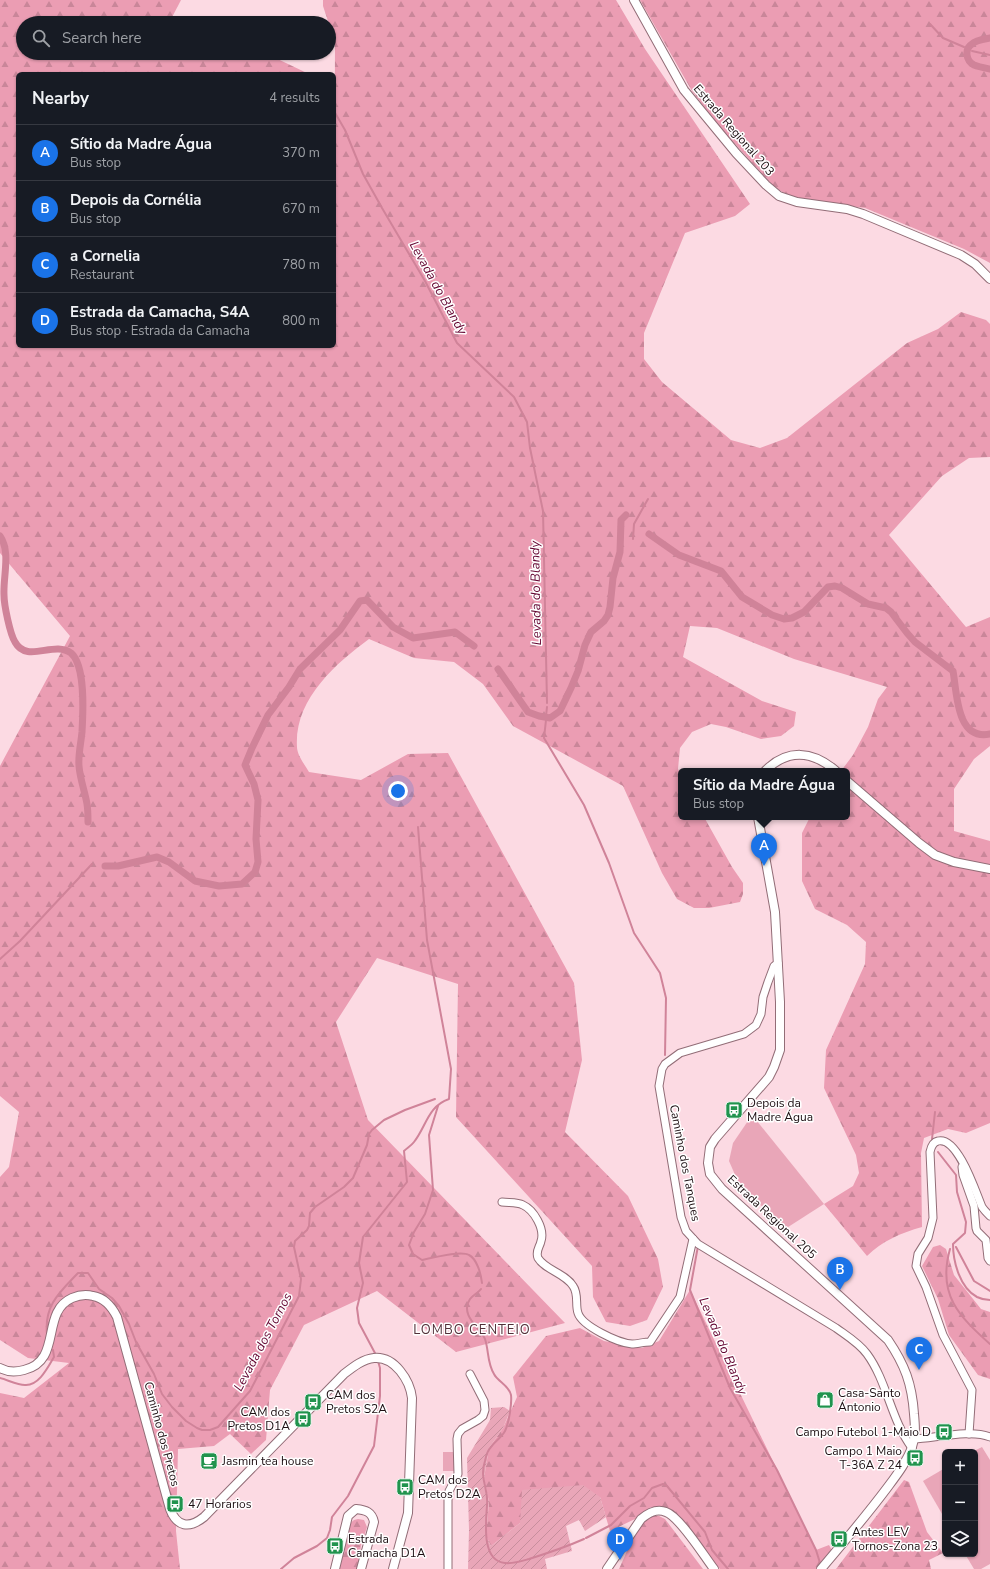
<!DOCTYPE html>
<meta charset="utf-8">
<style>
:root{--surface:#171b24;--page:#20242c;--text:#f1f3f6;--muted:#9ea1a6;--line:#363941;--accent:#1a73e8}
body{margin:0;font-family:"Nunito Sans",sans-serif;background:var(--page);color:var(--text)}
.controls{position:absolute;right:12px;bottom:12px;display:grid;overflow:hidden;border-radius:6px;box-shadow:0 1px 3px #0004}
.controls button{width:36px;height:36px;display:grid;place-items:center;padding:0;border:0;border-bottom:1px solid var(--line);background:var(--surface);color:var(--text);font:20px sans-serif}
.you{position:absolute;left:398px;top:791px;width:14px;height:14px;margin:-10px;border:3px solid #fff;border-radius:50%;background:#1a73e8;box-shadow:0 0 0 6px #1a73e833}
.badge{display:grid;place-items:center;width:26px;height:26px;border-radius:50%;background:var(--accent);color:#fff;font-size:13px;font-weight:700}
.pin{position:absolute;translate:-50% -33px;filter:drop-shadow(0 1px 2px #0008)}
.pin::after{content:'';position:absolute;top:21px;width:14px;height:12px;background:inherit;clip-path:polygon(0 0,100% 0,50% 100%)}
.popup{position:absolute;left:678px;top:768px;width:172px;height:52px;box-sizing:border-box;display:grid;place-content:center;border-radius:6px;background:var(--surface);filter:drop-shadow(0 1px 3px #0005);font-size:13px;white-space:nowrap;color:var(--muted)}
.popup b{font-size:15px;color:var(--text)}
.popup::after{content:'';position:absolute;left:50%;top:100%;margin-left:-8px;border:8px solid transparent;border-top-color:var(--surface)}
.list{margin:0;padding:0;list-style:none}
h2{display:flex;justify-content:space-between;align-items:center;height:52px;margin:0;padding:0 16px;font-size:17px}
h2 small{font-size:13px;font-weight:400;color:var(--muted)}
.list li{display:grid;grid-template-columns:26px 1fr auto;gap:12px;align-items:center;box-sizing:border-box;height:56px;padding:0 16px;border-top:1px solid var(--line)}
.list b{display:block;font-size:15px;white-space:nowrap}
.list p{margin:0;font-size:13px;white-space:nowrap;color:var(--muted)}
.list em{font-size:13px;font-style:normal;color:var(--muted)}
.icon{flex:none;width:22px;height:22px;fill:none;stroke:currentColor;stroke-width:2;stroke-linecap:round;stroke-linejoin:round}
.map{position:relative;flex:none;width:990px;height:1569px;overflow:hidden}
.search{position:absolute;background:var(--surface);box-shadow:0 1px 3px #0004;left:16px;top:16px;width:320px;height:44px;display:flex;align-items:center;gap:10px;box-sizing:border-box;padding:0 14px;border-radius:22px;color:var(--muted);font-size:15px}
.panel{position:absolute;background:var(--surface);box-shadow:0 1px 3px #0004;left:16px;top:72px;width:320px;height:276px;border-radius:6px}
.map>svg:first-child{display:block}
.grass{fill:#e9a6b8}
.forest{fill:url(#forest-firs)}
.garden{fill:url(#garden-furrows)}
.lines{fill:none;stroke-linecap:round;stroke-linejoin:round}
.stream{stroke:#d08399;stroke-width:2}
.canal{stroke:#d08399;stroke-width:7}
.minor-casing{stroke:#926d77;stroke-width:9}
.major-casing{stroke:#926d77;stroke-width:10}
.minor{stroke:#fff;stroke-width:7}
.major{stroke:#fff;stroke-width:8}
.labels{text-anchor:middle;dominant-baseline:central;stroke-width:3;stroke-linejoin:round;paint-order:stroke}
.street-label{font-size:12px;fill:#1d0f13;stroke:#fff}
.poi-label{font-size:12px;fill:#1d0f13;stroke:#fff;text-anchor:start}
.water-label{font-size:13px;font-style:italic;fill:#62022f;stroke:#fff}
.neighbourhood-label{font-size:13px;letter-spacing:1px;fill:#513039;stroke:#fff}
</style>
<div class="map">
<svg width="990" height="1569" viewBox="0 0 990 1569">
<defs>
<pattern id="forest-firs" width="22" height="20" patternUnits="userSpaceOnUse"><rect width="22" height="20" fill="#eb9db3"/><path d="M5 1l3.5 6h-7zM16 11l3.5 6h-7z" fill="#c98699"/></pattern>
<pattern id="garden-furrows" width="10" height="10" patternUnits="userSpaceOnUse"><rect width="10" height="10" fill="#e9a6b8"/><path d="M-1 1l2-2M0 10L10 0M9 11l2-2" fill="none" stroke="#c78e9d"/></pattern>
</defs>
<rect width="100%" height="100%" fill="#fcdae3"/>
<g class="grass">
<polygon points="752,1115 824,1204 785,1229 739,1184 729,1161 733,1143"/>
<polygon points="982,1447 990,1460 990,1564 981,1569 974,1569 965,1554 975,1554 975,1452 972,1452"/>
<rect x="443" y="1452" width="12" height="19"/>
<polygon points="945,1468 945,1519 923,1481"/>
</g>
<g class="forest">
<path d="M 0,0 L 181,0 L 169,23 L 23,23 L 23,53 L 265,53 L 309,74 L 18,74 L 18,346 L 334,346 L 335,42 L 323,6 L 323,0 L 616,0 L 645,49 L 750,204 L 735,216 L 685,233 L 644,333 L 644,359 L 662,382 L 731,440 L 760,448 L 787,438 L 907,343 L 938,329 L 961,312 L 986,320 L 990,324 L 990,457 L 969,458 L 942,476 L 889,535 L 966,627 L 990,617 L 990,746 L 974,759 L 954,789 L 954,831 L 990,841 L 990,1123 L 966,1133 L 948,1129 L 924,1138 L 921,1153 L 922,1227 C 901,1233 882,1241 867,1256 L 824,1204 L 853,1186 L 859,1173 L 856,1155 L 824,1088 L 826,1050 L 865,964 L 866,942 L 847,925 L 815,909 L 802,881 L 802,833 L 810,817 L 847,817 L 847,771 L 841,771 L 853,755 L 868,727 L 878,699 L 887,687 L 794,659 L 717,628 L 690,626 L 683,657 L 762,701 L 796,712 L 794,726 L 781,736 L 761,739 L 726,727 L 711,724 L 692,732 L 680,748 L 678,769 L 681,775 L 681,817 L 704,817 L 732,867 L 743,883 L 743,894 L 740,902 L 709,908 L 694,908 L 677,899 L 662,873 L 623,786 L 513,726 L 483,684 L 454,662 L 414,658 L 369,639 C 335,664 294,700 297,747 C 297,755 305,765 309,772 L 361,780 L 408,754 L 448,753 L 574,983 L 582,1060 L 565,1132 L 628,1196 L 658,1259 L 663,1287 L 647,1320 L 630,1326 L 606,1322 L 593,1297 L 592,1266 L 456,1117 L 458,984 L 377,958 L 336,1022 L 368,1120 L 565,1323 L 456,1352 L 377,1291 L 304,1325 L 270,1390 L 266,1440 L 251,1454 L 230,1434 L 214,1446 L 178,1449 L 176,1531 L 180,1569 L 0,1569 L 0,1393 L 24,1398 L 69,1363 L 28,1358 L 0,1340 L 0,1177 L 9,1167 L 19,1112 L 0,1096 L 0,766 L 70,636 L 0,553 Z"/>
<polygon points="640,0 990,0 990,263 964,249 865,208 793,198 774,187 718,125 692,91"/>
<polygon points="940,1245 946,1249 954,1275 981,1309 990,1312 990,1379 978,1375 949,1335 938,1299 922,1266 933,1247"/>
<polygon points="690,1290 816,1550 829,1545 833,1552 816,1569 720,1569 709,1558 678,1515 666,1507 651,1507 635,1519 610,1531 600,1497 520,1523 491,1546 486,1536 489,1502 484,1478 489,1448 503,1428 517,1397 513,1377 546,1336 580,1328 604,1341 642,1348 659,1341"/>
<polygon points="904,1480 909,1482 927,1532 943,1553 929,1560 931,1569 836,1569"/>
<polygon points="653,1516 659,1516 665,1519 703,1569 619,1569 640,1522"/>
<polygon points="358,1519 364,1520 367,1527 361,1545 358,1569 339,1569 348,1525 354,1520"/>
</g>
<polygon class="garden" points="504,1407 510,1411 503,1428 489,1448 484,1478 489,1502 486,1536 491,1546 520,1523 522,1490 583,1485 600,1497 606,1517 585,1531 579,1520 566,1526 572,1551 545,1559 547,1569 468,1569 469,1530 467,1458 490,1420 491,1408"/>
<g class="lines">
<g class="stream">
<polyline points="930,24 943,38 964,47"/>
<polyline points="972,51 990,55"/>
<polyline points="334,111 345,130 363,174 382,208 425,281 457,343 514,397 527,422 530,448 543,511 547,703"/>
<polyline points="633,539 634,524 648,499"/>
<polyline points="546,716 547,707"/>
<polyline points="546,720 544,738 584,805 609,863 634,933 660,973 666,998 665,1055"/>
<polyline points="0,959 20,941 92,864"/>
<path d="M 438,1106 L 429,1135 L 433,1190 L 425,1214 L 414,1232 L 409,1245 L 413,1254 L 422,1260 C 432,1258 461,1250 469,1255 C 477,1259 481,1274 482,1283"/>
<polyline points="932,1139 935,1112"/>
<path d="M 938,1152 L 956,1175 L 957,1192 L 966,1222 L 965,1233 L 953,1244 C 953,1262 960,1288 977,1297 C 981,1299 986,1300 990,1300"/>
<polyline points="698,1246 690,1290 730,1388 777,1470 816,1550 820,1563"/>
<polyline points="956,1247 974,1281 990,1291"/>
<path d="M 950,1249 C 937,1295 959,1316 990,1344"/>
<path d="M 481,1289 C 478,1293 473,1295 470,1299 C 459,1315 481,1329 485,1339 C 489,1351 487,1363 494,1374 C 498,1382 509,1385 511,1395 C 512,1403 509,1423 505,1431 C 502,1437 495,1441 491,1447 C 488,1450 486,1456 485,1461 C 479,1479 489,1489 487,1505 C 486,1522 481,1561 505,1563 C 513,1564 522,1561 529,1559 C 548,1553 566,1547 584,1539"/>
<path d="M 47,1334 C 44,1305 60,1292 78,1273 L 88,1273 L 99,1289 L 112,1298 L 119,1306 L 129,1324 L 136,1342 L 154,1374 L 162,1394 L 172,1407 L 186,1421 L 197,1428 L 202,1430 L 210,1430 L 218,1427 L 250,1391 L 299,1296 L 301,1279 L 294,1247 L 295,1241 L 307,1230 L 309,1226 L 310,1213 L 315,1207 L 344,1187 L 353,1178 L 367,1145 L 369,1134 L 372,1130 L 384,1120 L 405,1110 L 435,1099"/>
<path d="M 376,1355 L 359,1323 L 357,1308 L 363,1283 L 359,1263 L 363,1237 L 407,1182 L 404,1151 C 407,1148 411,1146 414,1142 C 426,1127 428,1106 449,1099 L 451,1069 L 427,940 L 418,827"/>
<path d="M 0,1378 C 8,1380 17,1385 25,1385 C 39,1386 48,1367 54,1357 L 53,1350"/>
<polyline points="586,1538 611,1525 630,1506 644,1498 652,1488 663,1484 667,1486 705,1532 712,1550 728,1569"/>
<polyline points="281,1569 294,1558 317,1546 327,1538 330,1530 332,1517 348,1496 374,1446 380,1396 380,1368 378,1361"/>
</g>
<g class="canal">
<path d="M 990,38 C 985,39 976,40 972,44 C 964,49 966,61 974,65 C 979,67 985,68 990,69"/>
<path d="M 649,534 L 679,555 L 721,571 L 742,597 L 772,615 L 784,619 L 792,618 L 804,612 L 828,587 L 835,586 L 842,588 L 868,604 L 886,608 L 891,612 L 907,633 L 915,642 L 953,671 C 957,692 956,741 990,734"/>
<path d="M 0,536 C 11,552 3,576 4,595 C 4,605 10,634 15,642 C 27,664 54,640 71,653 C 86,666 83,714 82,732 C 81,743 78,755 79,766 C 80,779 85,792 87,804 C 88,810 88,816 88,822"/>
<polyline points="498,669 528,712 539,716 550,718 560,711 571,688 578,671 585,645 591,632 604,621 608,615 610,607 613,578 620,552 621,520 626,515"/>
<polyline points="105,866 118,866 157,857 169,862 195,881 219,886 242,884 255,872 258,862 256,839 258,800 254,784 245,765 252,748 268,715 289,687 300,669 340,630 360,601 367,600 393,627 413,638 455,632 474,646"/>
</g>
<defs>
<g id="minor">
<path d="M 778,963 L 774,966 L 768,982 L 763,997 L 761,1014 L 756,1025 L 744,1034 L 680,1053 L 665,1064 L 662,1069 L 659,1086 L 681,1217 L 686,1231 L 698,1244 L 836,1328 C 847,1336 859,1343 867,1354 C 887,1381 891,1420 912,1448"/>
<polyline points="962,1167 963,1175 974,1206 976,1228 977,1231 986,1240 988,1258 990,1261"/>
<path d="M 502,1202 C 509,1203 517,1202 523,1205 C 534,1210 545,1229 541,1241 C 540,1247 535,1251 538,1258 C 545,1270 565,1273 573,1286 C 579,1294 575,1305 578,1313 C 582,1326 618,1343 632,1344 C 637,1344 644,1342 650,1342 L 680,1297 L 693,1239"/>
<path d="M 969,1434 L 972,1390 L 943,1335 L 926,1287 L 916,1266 L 918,1254 L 928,1238 L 933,1218 L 930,1152 C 931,1147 933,1142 938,1141 C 958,1136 976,1193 982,1207 C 984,1210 987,1213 990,1216"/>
<path d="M 914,1439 C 935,1438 972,1429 990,1437"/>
<polyline points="448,1569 448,1500 449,1491 458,1474 457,1439 458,1434 462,1429 478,1420 483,1416 485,1410 484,1401 470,1374"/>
</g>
<g id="major">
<polyline points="634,0 684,90 736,153 766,185 779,196 797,202 847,209 863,214 961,255 975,264 990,279"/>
<path d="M 765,771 C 788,748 813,751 836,771"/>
<polyline points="847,781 919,843 935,855 954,862 990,869"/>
<path d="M 758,817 L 775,912 L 780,1002 L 780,1050 L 774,1067 L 769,1077 L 715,1139 L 710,1147 L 708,1163 L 710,1174 L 722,1189 L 888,1340 C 905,1365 912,1384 914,1414 C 915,1425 916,1436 912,1447 C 907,1462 896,1476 887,1488 C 866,1516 844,1542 821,1569"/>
<path d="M 0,1368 C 7,1372 16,1372 24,1370 C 63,1361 40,1312 72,1298 C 79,1295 86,1294 93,1296 C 105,1298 112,1307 117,1317 L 170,1509 C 177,1527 189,1529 204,1517 L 344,1374 C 353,1367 363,1359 374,1358 C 395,1356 410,1381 412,1398 L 408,1513 L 393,1569"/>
<path d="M 335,1569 L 348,1516 L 356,1509 C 366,1510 372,1512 374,1522 L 361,1569"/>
<path d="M 607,1569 L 641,1519 C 648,1513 656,1508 666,1512 C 680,1517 704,1556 714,1569"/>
</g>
</defs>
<use href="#minor" class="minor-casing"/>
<use href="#major" class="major-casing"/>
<use href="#minor" class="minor"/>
<use href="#major" class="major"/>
</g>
<defs>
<symbol id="bus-square" viewBox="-11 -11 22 22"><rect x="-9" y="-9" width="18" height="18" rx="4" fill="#20934d" stroke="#fff"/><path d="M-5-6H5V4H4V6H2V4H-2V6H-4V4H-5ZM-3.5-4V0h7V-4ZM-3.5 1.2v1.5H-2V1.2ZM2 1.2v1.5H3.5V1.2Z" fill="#fff"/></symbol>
<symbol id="shop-square" viewBox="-11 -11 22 22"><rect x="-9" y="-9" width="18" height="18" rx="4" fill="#20934d" stroke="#fff"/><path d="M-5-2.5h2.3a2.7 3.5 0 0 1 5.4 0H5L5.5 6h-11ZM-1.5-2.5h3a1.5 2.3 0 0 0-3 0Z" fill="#fff"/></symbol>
<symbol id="cafe-square" viewBox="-11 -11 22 22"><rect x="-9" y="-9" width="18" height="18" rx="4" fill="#20934d" stroke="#fff"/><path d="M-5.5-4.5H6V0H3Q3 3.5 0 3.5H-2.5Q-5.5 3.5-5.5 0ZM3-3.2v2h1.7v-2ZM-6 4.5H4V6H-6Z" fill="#fff"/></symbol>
</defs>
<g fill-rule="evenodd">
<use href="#bus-square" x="724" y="1100" width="20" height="20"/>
<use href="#shop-square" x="815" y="1390" width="20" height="20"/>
<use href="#bus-square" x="303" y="1392" width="20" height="20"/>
<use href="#bus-square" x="293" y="1409" width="20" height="20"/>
<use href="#bus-square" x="934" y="1422" width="20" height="20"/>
<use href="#bus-square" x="905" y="1448" width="20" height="20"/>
<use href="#cafe-square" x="199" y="1451" width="20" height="20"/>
<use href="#bus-square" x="395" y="1477" width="20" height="20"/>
<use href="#bus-square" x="165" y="1494" width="20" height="20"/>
<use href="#bus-square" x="829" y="1529" width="20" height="20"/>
<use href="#bus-square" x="325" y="1536" width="20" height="20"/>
</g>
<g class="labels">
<g class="street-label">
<text transform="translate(734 130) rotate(49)">Estrada Regional 203</text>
<text transform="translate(685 1163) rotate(79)">Caminho dos Tanques</text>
<text transform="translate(772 1217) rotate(43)">Estrada Regional 205</text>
<text transform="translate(162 1434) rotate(75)">Caminho dos Pretos</text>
</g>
<g class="poi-label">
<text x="747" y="1103">Depois da<tspan x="747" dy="14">Madre Água</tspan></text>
<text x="838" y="1393">Casa-Santo<tspan x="838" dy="14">Ántonio</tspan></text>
<text x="326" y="1395">CAM dos<tspan x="326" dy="14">Pretos S2A</tspan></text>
<text x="290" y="1412" text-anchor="end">CAM dos<tspan x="290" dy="14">Pretos D1A</tspan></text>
<text x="931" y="1432" text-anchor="end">Campo Futebol 1-Maio D</text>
<text x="902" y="1451" text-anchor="end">Campo 1 Maio<tspan x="902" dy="14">T-36A Z 24</tspan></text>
<text x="222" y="1461">Jasmin tea house</text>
<text x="418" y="1480">CAM dos<tspan x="418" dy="14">Pretos D2A</tspan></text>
<text x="188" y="1504">47 Horarios</text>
<text x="852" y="1532">Antes LEV<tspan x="852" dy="14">Tornos-Zona 23</tspan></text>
<text x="348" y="1539">Estrada<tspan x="348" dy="14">Camacha D1A</tspan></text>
</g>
<g class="water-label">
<text transform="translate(438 288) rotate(61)">Levada do Blandy</text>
<text transform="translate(536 593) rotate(-91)">Levada do Blandy</text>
<text transform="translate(263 1342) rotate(-62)">Levada dos Tornos</text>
<text transform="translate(723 1346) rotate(67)">Levada do Blandy</text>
</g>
<g class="neighbourhood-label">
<text x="472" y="1330">LOMBO CENTEIO</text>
</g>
</g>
</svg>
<div class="controls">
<button>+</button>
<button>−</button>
<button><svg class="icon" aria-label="layers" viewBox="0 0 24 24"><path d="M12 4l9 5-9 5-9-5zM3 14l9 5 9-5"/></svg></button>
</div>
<div class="you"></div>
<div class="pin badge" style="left:764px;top:866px">A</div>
<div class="popup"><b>Sítio da Madre Água</b>Bus stop</div>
<div class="pin badge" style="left:840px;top:1290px">B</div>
<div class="pin badge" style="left:919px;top:1370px">C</div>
<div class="pin badge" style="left:620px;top:1560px">D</div>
<div class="search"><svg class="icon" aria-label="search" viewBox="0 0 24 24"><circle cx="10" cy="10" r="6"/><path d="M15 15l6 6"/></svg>Search here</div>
<section class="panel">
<h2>Nearby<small>4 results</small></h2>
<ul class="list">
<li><span class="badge">A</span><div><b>Sítio da Madre Água</b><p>Bus stop</p></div><em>370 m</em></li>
<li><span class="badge">B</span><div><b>Depois da Cornélia</b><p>Bus stop</p></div><em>670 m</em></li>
<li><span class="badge">C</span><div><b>a Cornelia</b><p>Restaurant</p></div><em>780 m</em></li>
<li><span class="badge">D</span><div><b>Estrada da Camacha, S4A</b><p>Bus stop · Estrada da Camacha</p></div><em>800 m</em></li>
</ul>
</section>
</div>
